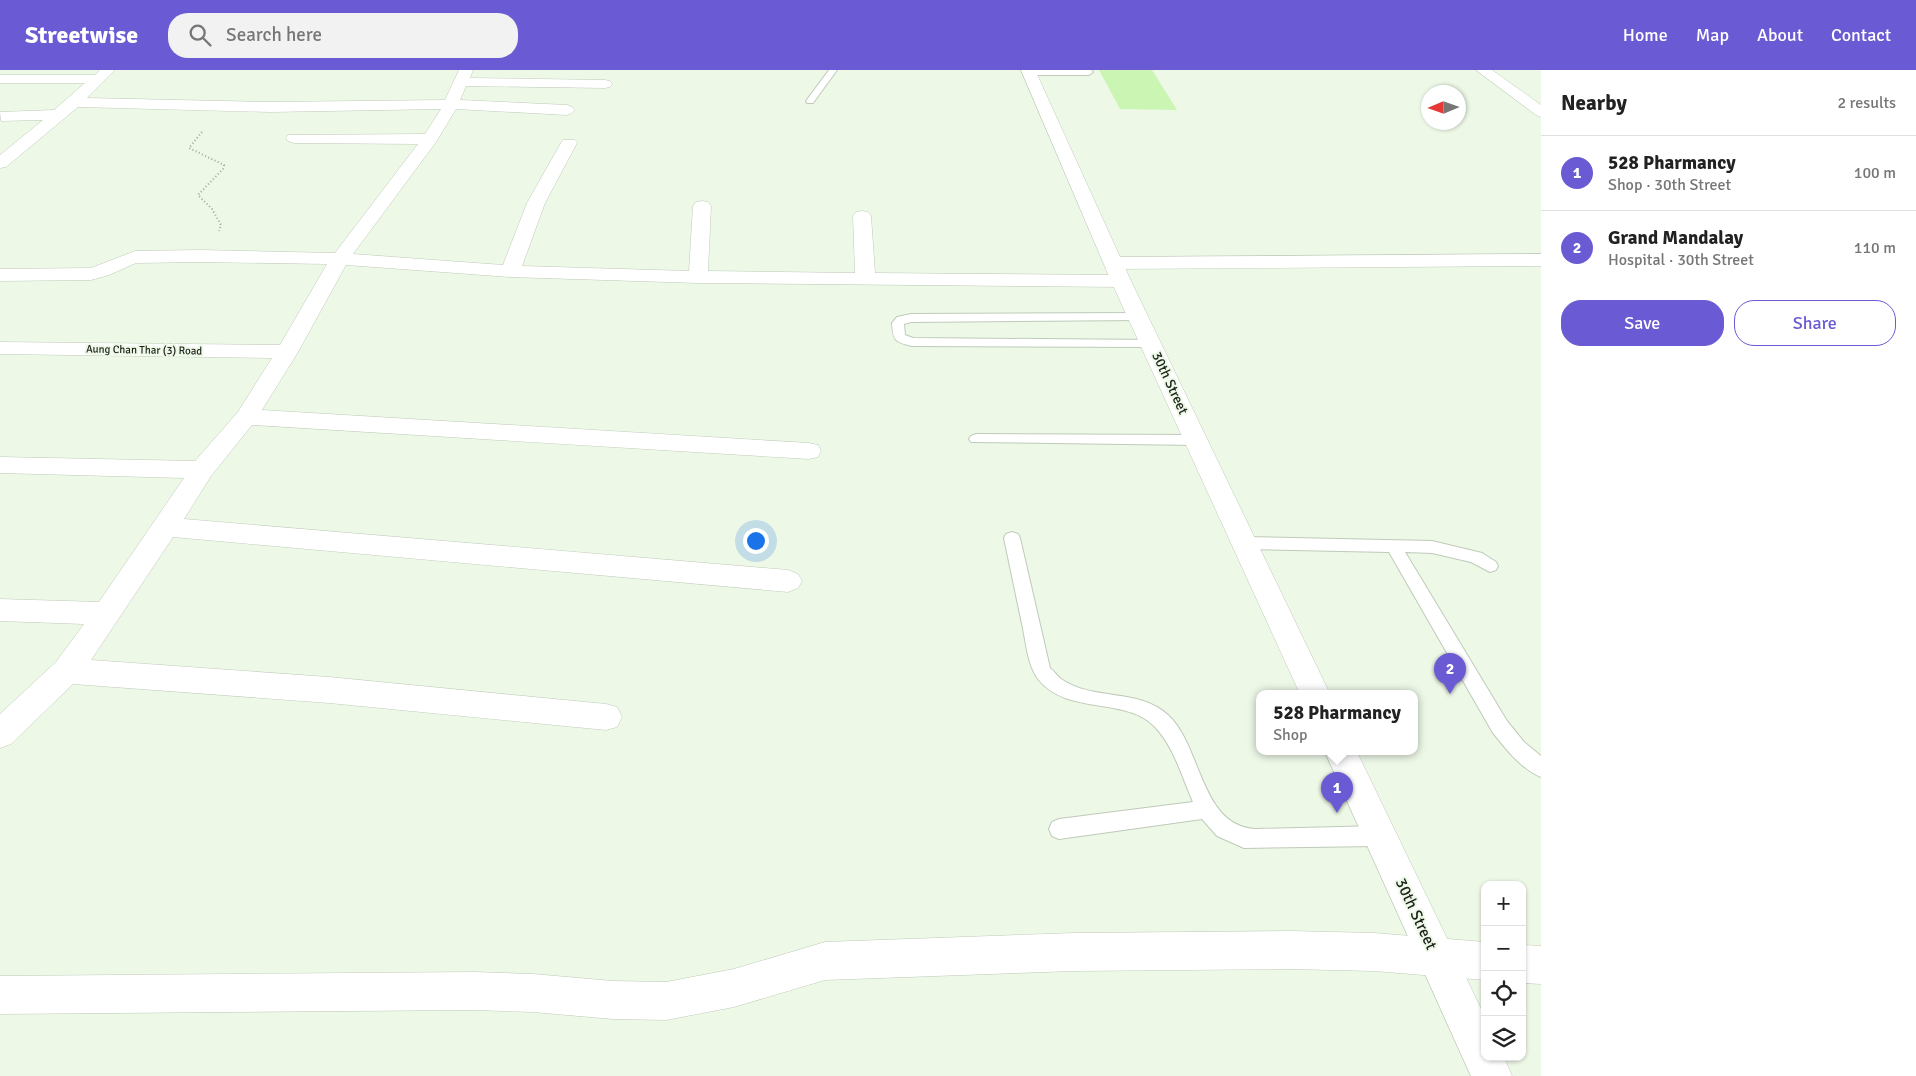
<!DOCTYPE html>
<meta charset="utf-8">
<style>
:root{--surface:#fff;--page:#f2f2f2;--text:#222;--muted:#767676;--line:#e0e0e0;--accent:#6a5ad4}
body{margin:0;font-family:Signika,sans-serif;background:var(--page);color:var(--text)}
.controls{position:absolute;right:15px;bottom:15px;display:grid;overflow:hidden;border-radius:10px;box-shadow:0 1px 4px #0004}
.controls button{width:45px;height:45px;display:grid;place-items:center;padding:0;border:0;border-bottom:1px solid var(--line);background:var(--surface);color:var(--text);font:25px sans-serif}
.compass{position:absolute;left:1421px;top:15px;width:45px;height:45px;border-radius:50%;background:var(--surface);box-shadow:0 1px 4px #0004;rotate:268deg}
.you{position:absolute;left:755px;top:470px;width:18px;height:18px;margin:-12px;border:4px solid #fff;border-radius:50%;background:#1a73e8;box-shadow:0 0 0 8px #1a73e833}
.badge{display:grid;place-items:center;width:32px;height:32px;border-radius:50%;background:var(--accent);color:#fff;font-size:16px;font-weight:700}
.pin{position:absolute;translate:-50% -41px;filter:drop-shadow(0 1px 2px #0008)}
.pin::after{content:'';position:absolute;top:26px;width:18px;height:15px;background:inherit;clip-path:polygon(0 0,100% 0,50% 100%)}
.popup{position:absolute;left:1256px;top:620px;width:162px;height:65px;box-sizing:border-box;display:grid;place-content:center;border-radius:10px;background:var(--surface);filter:drop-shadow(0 1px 4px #0005);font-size:16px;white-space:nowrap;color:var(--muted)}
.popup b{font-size:19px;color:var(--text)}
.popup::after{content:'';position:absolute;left:50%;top:100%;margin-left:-10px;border:10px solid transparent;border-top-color:var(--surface)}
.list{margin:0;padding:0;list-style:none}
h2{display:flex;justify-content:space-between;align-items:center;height:65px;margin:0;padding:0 20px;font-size:21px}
h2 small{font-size:16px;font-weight:400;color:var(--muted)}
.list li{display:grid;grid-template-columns:32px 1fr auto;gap:15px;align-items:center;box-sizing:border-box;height:75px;padding:0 20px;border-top:1px solid var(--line)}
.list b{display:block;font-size:19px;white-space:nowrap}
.list p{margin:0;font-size:16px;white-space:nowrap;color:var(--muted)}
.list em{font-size:16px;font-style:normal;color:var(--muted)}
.actions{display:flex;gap:10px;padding:15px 20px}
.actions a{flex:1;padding:11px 0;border:1px solid var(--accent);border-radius:20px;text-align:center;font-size:18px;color:var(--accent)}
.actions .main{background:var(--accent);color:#fff}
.icon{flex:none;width:28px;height:28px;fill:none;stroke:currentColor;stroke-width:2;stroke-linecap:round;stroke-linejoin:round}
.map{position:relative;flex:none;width:1541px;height:1006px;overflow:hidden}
header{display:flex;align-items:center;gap:30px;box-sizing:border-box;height:70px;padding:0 25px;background:var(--accent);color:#fff}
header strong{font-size:24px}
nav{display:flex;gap:28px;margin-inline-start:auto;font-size:18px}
.search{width:350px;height:45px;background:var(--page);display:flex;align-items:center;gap:12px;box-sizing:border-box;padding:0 18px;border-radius:20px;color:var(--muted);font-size:19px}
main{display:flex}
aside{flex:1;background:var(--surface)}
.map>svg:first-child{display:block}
.green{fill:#caf5b3}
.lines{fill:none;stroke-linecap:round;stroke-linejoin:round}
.lane-casing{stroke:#bfcab9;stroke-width:2}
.street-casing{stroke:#bfcab9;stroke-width:1}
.secondary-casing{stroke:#bfcab9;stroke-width:1}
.path{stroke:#9fa89b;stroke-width:2;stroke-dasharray:1 2.5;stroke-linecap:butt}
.lane{fill:#fff;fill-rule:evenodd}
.street{fill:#fff;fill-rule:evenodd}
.secondary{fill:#fff;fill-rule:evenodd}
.labels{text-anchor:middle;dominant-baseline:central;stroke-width:4;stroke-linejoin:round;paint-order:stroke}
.far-street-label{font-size:11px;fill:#1d211b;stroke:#edf8e7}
.street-label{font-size:14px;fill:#1d211b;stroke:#edf8e7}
.near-street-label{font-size:16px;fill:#1d211b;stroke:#edf8e7}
</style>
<header>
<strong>Streetwise</strong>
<div class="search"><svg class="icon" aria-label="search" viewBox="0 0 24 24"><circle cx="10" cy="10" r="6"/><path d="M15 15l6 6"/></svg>Search here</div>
<nav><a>Home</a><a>Map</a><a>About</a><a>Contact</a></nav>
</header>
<main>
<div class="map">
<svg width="1541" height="1006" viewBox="0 0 1541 1006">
<rect width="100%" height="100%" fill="#edf8e7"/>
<polygon class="green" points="1099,0 1152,0 1177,40 1120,39"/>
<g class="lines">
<defs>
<g id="lane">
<polygon points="829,0 837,0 813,33 807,33 806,31"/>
<polygon points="1026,0 1091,0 1093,2 1089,5 1029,5 1025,2"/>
<path d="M 1138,243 L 1144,247 L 1142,250 L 911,252 L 904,254 L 905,265 L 913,268 L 1152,270 L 1158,274 L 1156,277 L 912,276 C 895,272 893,271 892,253 L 897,247 L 911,244 Z"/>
<polygon points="976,364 1197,365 1202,367 1204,370 1202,373 1197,375 971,372 969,369 971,366"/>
<path d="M 1012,462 L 1018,464 L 1020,468 L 1050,598 C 1054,601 1057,606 1061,609 C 1092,631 1139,618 1168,645 C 1202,676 1200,757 1256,759 L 1379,756 L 1386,759 L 1389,766 L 1386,773 L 1379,776 L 1244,778 L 1217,766 L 1202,749 L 1059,769 L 1052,766 L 1049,759 L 1052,752 L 1059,749 L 1193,732 C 1182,707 1174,677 1155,657 C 1126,626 1067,646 1038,609 C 1027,594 1026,571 1022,554 C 1016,525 1010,497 1004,468 L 1006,464 Z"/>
<path d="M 1245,467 L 1432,471 L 1482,483 L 1496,492 L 1498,496 L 1496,500 L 1490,502 L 1471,492 L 1432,483 L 1405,482 L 1507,651 L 1524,672 L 1541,686 L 1541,707 C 1521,699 1506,679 1493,663 L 1389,482 L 1245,479 L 1239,477 L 1237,473 L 1239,469 Z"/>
</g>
<g id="street">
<polygon points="100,0 115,0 87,28 270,32 445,30 459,0 473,0 470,8 605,10 610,11 612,14 610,17 605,18 466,16 460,30 567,35 572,37 575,40 572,43 567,45 456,39 436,72 353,184 503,195 527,133 561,73 563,70 575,70 577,73 545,133 522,196 689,201 693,136 696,132 702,131 708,132 711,136 708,201 855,203 853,146 856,142 862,141 868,142 871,146 875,203 1121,205 1128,207 1131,211 1128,215 1121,217 698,213 510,207 346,195 298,282 262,340 809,373 818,375 821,381 818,387 809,389 252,355 211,406 184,449 788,500 798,504 802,511 798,518 788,522 173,467 91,590 329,607 606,634 617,637 622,647 617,657 606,660 329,633 73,614 11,674 0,678 0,644 56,592 84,554 0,551 0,529 99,532 184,408 0,403 0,387 195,391 238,342 272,288 0,284 0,272 280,275 327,194 200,192 136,193 109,205 91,210 0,211 0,199 91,198 135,181 200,180 335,183 418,74 294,73 288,71 286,68 288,65 425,64 441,39 270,42 78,37 6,97 0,98 0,85 43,50 1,51 0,42 54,40 85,13 0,13 0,5 95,5"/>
<polygon points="1476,0 1492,0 1541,35 1541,47 1536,45"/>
<polygon points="1541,184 1541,196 1114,199 1107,197 1104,193 1107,189 1114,187"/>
<polygon points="1290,861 1374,863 1485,872 1485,910 1374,901 1290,899 1074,901 825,910 734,937 666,950 613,949 533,942 474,940 0,944 0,906 474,902 533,904 613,911 666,912 734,899 825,872 1074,863"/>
<polygon points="1522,875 1541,876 1541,914 1522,913"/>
</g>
<g id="secondary">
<polygon points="1021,0 1035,0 1131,211 1330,624 1300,624 1111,211"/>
<polygon points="1325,682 1357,682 1485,947 1485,987 1504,987 1512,1006 1471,1006"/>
</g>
</defs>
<use href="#lane" class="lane-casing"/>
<use href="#street" class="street-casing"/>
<use href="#secondary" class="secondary-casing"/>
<polyline class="path" points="202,62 189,78 224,95 223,99 198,125 212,139 221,155 219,161"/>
<use href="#lane" class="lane"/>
<use href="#street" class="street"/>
<use href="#secondary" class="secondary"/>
</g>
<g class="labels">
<g class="far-street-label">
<text transform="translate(144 280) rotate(1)">Aung Chan Thar (3) Road</text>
</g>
<g class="street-label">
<text transform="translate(1170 313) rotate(65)">30th Street</text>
</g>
<g class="near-street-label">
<text transform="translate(1416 844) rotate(65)">30th Street</text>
</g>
</g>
</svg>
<div class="controls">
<button>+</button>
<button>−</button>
<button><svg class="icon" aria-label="locate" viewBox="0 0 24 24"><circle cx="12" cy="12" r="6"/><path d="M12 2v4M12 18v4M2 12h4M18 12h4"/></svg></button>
<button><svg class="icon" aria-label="layers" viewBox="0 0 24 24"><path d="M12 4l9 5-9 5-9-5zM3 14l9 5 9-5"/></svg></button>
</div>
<svg class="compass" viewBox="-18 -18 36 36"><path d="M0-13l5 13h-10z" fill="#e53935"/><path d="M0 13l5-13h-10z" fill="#767676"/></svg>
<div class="you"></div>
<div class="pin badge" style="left:1337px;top:743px">1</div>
<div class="popup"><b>528 Pharmancy</b>Shop</div>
<div class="pin badge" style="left:1450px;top:624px">2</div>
</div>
<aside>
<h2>Nearby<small>2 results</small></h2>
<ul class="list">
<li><span class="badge">1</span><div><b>528 Pharmancy</b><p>Shop · 30th Street</p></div><em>100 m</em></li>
<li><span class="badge">2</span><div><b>Grand Mandalay</b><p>Hospital · 30th Street</p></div><em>110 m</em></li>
</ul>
<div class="actions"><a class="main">Save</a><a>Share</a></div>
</aside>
</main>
